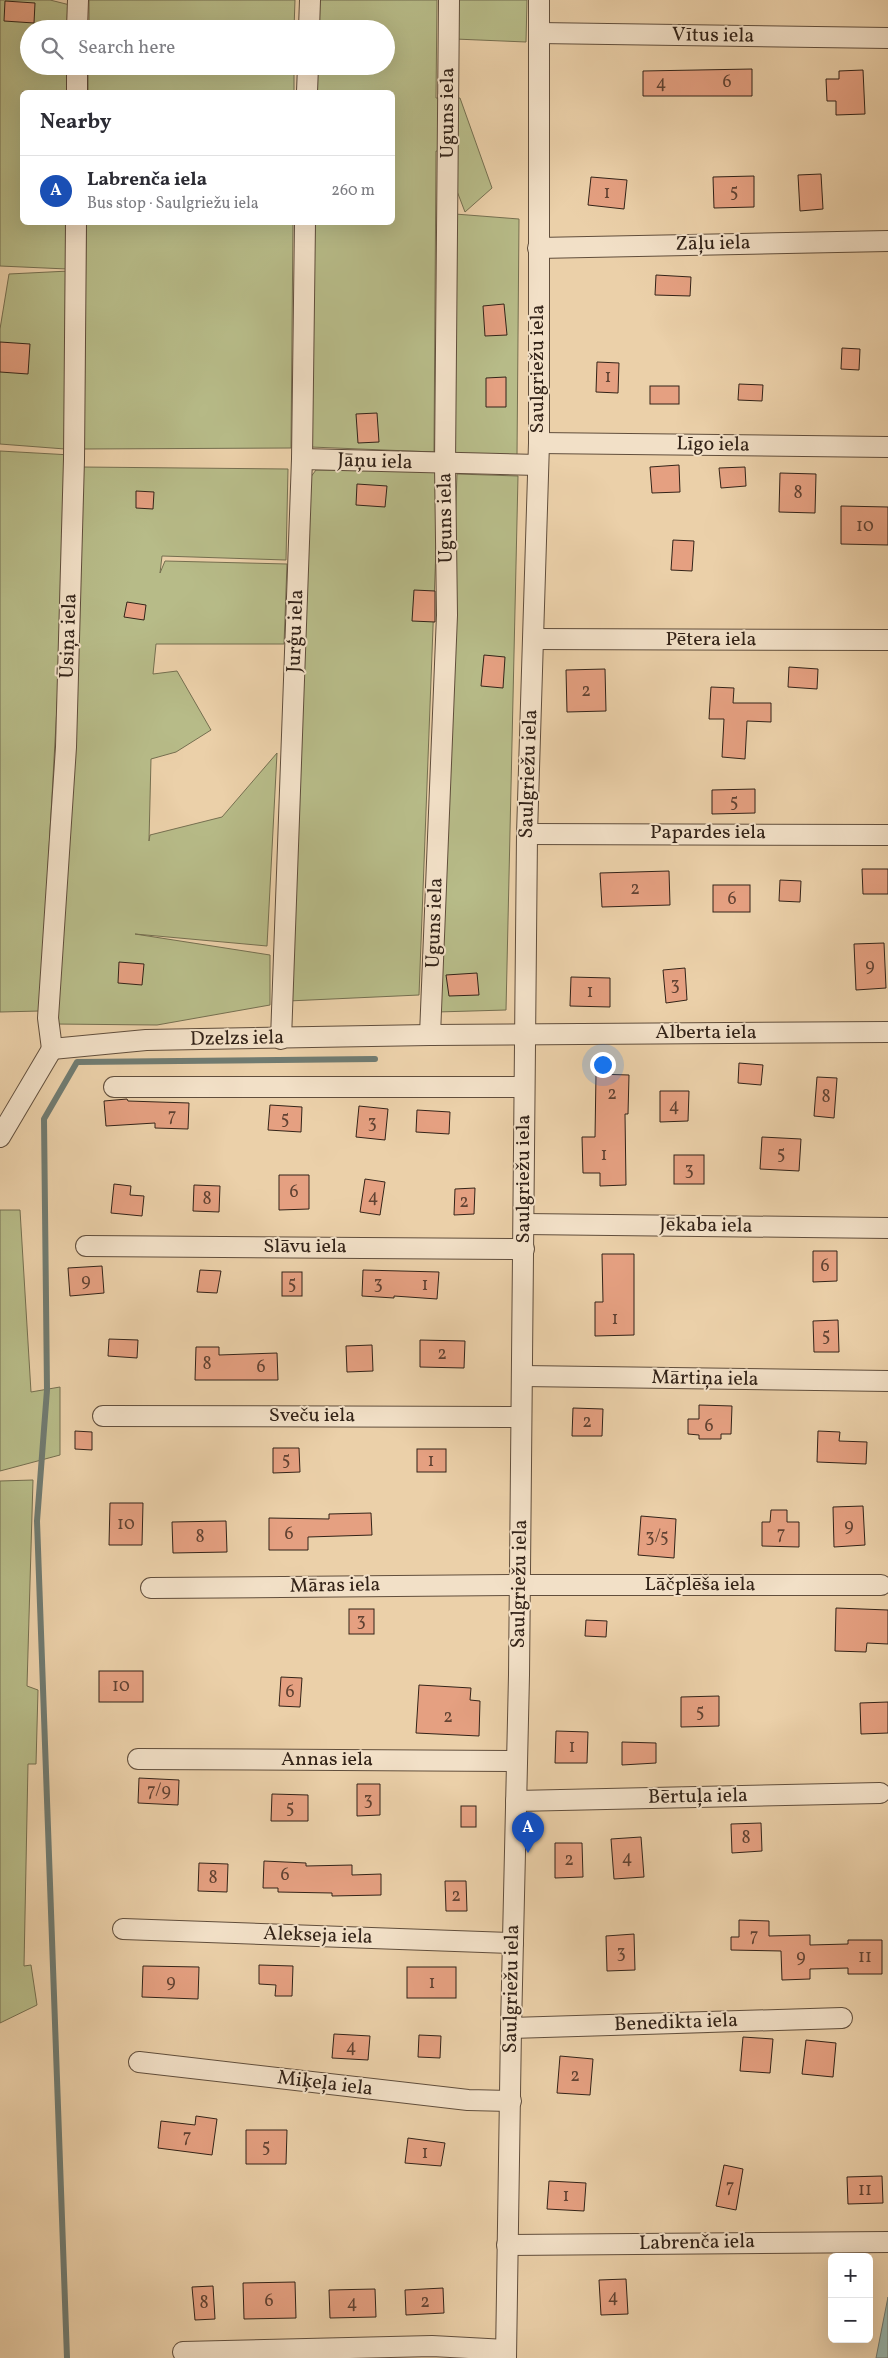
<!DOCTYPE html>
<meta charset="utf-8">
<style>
:root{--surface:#fff;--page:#f7f7f7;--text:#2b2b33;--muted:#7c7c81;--line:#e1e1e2;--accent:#8f2418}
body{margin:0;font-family:Vollkorn,serif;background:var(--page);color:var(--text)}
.controls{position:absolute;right:15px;bottom:15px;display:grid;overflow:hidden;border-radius:8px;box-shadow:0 5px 20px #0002}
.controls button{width:45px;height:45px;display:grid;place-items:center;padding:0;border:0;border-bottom:1px solid var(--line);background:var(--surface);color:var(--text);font:25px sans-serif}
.you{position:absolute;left:602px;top:1064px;width:18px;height:18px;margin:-12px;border:4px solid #fff;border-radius:50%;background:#1a73e8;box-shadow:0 0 0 8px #1a73e833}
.badge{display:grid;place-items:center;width:32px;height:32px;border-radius:50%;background:var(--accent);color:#fff;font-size:16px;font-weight:700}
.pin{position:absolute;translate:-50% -41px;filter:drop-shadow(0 1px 2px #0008)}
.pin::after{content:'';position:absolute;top:26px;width:18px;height:15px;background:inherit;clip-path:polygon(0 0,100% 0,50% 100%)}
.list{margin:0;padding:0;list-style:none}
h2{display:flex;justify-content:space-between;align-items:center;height:65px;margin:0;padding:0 20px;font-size:21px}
h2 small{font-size:16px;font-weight:400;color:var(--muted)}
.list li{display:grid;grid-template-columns:32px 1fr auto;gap:15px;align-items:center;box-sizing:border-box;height:70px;padding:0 20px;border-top:1px solid var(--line)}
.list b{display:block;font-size:19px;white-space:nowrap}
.list p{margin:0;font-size:16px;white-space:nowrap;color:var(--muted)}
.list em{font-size:16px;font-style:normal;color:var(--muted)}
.icon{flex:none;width:28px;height:28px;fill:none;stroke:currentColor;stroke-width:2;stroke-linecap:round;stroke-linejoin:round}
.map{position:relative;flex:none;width:888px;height:2358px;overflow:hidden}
.search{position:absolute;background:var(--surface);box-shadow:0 5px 20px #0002;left:20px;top:20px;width:375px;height:55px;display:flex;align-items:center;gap:12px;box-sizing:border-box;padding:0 18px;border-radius:28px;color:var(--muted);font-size:19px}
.panel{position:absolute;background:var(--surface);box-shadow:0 5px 20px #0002;left:20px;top:90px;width:375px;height:135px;border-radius:8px}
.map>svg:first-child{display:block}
.green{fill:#b7bb88;stroke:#756f50}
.water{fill:#98b6ad;stroke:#707b71}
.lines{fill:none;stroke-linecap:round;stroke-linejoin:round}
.stream{stroke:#707b71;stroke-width:6}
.building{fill:#e5a081;stroke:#332318}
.minor-casing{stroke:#614e3c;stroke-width:22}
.minor{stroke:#f2e0c7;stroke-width:20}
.labels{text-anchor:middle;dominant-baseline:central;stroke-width:4;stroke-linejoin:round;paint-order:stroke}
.number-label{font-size:18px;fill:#604232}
.street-label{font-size:20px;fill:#332318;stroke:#f2e0c7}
</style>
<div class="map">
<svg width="888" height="2358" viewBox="0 0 888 2358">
<rect width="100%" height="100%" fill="#ebd0a9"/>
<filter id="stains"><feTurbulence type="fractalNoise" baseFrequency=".004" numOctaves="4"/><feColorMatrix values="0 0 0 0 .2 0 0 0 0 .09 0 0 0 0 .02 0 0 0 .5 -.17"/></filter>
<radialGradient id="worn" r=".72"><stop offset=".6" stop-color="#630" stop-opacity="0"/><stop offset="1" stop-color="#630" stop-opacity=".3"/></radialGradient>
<g class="green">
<polygon points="0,0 50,0 70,5 70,29 29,29 29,66 69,66 69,92 22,92 22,222 67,223 67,269 0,266"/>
<polygon points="89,0 295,0 294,29 89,29"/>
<polygon points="316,0 437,0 436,98 460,98 492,188 465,212 442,152 436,151 434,452 311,447 313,223 392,222 392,92 315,92 315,66 386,66 386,29 315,29"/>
<polygon points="456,0 527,0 526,42 455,39"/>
<rect x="88" y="66" width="206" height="26"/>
<polygon points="455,214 519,219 517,456 454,453"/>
<polygon points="86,223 293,223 291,448 84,449"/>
<polygon points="69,271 65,449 0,444 0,329 9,274"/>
<polygon points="0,451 71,455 40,1011 0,1012"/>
<polygon points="82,467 288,469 286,560 162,556 160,573 165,561 287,564 284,644 156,644 153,674 177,671 211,730 176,752 151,759 149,841 150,835 222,817 277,753 267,946 135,934 270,955 270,1005 157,1025 55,1024"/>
<polygon points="316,470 439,470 419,995 288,1001 310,478"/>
<polygon points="457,474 518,476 506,1010 437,1012"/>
<polygon points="0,1210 20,1210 31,1392 60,1387 60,1455 0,1471"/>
<polygon points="33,1480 27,1686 38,1690 36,1764 28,1764 24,1966 31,1965 37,2005 0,2023 0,1481"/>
</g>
<polygon class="water" points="888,2297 888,2358 876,2358"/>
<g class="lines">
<polyline class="stream" points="67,2358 37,1521 47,1390 44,1119 77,1062 375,1059"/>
</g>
<g class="building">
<polygon points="5,1 35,3 34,23 4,21"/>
<polygon points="752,69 752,96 643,96 643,71"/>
<polygon points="863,70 865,114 836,115 836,101 827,101 826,79 839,79 839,71"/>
<polygon points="821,174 823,209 800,211 798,175"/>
<polygon points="754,176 754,207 714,208 713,177"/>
<polygon points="591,177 627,180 624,209 588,205"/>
<polygon points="656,275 691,277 690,296 655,295"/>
<polygon points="504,304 507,335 485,336 483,306"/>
<polygon points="0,342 30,344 28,374 0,372"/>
<polygon points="842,348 860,349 859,370 841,369"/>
<polygon points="597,362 619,363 618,393 596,392"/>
<polygon points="506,377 506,407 486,407 486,378"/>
<polygon points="739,384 763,385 762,401 738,400"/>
<rect x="650" y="386" width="29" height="18"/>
<polygon points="377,413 379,442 358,443 356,414"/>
<polygon points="679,465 680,492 652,493 650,467"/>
<polygon points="745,467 746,486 721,488 719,468"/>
<polygon points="780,473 816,474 815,513 779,512"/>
<polygon points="357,484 387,486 385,507 356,505"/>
<polygon points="136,491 154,492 153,509 136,508"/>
<polygon points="841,506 888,507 888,545 841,544"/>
<polygon points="673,540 694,541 692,571 671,570"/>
<polygon points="414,590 435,591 435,622 412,621"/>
<polygon points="127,602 146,605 144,620 124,617"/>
<polygon points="484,655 505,657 503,688 481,686"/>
<polygon points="789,667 818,669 817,689 788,687"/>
<polygon points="605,669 606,711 567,712 566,670"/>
<polygon points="711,687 734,688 733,703 771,703 771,722 747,721 745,759 722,757 724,719 709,719"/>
<polygon points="755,789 755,813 712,814 712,790"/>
<polygon points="862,869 888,869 888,894 863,894"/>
<polygon points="669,871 670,905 602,907 600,873"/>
<polygon points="780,880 801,881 800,902 779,901"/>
<rect x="713" y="885" width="37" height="27"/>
<polygon points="884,943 886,988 856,990 854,944"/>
<polygon points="119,962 144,964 142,985 118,983"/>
<polygon points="685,968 687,1000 666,1003 663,970"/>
<polygon points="477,973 479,995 449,996 446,975"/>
<polygon points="571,977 610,978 610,1007 570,1006"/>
<polygon points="739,1063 763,1065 761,1085 738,1083"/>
<polygon points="596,1074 629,1075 628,1114 625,1114 626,1185 600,1186 600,1173 583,1173 582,1137 595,1137"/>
<polygon points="817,1077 837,1078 834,1118 814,1116"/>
<polygon points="660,1091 689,1091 688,1121 660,1122"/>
<polygon points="127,1099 128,1101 189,1103 188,1129 155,1128 155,1123 106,1126 104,1101"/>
<polygon points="270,1105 302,1107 301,1132 268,1130"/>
<polygon points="359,1106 388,1109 385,1140 356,1137"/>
<polygon points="417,1110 450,1112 449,1134 416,1132"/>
<polygon points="762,1137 801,1139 799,1171 760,1169"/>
<rect x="674" y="1155" width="30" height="29"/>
<polygon points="279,1175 309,1175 309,1209 279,1210"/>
<polygon points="365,1179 385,1182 380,1215 360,1212"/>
<polygon points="114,1184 131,1186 130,1195 144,1196 142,1216 111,1213"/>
<polygon points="194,1185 220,1186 219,1212 193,1211"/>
<polygon points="475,1188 474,1214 454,1215 455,1189"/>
<polygon points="813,1251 837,1251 837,1281 813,1282"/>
<polygon points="602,1254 634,1254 634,1335 595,1336 595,1302 603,1302"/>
<polygon points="102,1266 104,1293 70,1296 68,1268"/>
<polygon points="200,1270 221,1271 217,1293 197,1292"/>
<polygon points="363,1270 439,1272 437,1299 394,1296 394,1298 362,1296"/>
<rect x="282" y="1272" width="20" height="24"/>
<polygon points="838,1320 839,1352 814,1352 813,1321"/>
<polygon points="109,1339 138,1340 137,1358 108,1356"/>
<polygon points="420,1340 465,1341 464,1368 420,1367"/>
<polygon points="372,1345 373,1371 347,1372 346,1346"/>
<polygon points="196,1347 219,1347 219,1355 277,1353 278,1380 195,1380"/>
<polygon points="699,1405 732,1406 731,1434 721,1434 721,1439 699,1439 699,1435 688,1434 688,1419 699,1419"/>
<polygon points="573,1408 603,1409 602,1436 572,1436"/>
<polygon points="75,1431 92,1432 92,1450 75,1449"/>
<polygon points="818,1431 840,1432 839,1441 867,1442 866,1464 817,1462"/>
<polygon points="273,1448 299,1448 300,1472 273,1473"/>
<rect x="417" y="1449" width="29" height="23"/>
<polygon points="110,1503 143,1503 142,1545 109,1545"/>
<polygon points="863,1506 865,1545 834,1547 833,1507"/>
<polygon points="771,1510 787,1510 787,1522 799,1522 799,1547 762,1546 762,1522 770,1522"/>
<polygon points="371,1513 372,1535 308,1537 308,1550 269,1550 269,1518 329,1519 329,1514"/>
<polygon points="641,1516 676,1519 674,1558 638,1555"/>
<polygon points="226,1521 227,1552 173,1553 172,1522"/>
<polygon points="836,1608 888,1610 888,1644 867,1643 866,1652 835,1651"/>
<rect x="349" y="1609" width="25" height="25"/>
<polygon points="586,1620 607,1621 606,1637 585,1636"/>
<rect x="99" y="1671" width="44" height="31"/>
<polygon points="281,1677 302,1678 300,1707 279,1706"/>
<polygon points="419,1685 471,1688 470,1700 480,1701 479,1736 416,1733"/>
<polygon points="719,1696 719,1726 681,1727 681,1697"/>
<polygon points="888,1702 888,1733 861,1734 860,1703"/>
<polygon points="556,1731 588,1732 587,1763 555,1763"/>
<polygon points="622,1742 656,1743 656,1763 622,1765"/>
<polygon points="139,1778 179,1780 178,1805 138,1803"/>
<polygon points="357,1784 380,1784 380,1815 357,1816"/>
<polygon points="272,1794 308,1795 308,1821 271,1821"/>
<rect x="461" y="1806" width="15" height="21"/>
<polygon points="761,1823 762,1851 732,1853 731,1824"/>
<polygon points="641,1837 644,1877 614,1879 611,1839"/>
<polygon points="555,1843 582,1843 583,1877 555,1878"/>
<polygon points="264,1861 306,1863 306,1866 352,1865 352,1875 381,1874 381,1895 332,1896 332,1893 278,1892 278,1888 263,1888"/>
<polygon points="199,1863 228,1864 227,1892 198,1891"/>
<polygon points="445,1881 466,1881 467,1911 446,1911"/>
<polygon points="739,1920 769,1921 769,1936 810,1935 810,1945 848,1944 848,1940 882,1940 882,1974 848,1974 848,1968 810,1969 810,1979 782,1980 781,1951 731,1950 731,1937 739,1937"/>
<polygon points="634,1934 635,1970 607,1971 606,1936"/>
<polygon points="259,1965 293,1966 292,1996 275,1996 276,1985 259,1984"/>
<polygon points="143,1966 199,1967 198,1999 142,1997"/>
<rect x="407" y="1967" width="49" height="31"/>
<polygon points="334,2034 370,2036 368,2060 332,2058"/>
<polygon points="419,2035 441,2036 440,2058 418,2057"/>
<polygon points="743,2037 773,2039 770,2073 740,2071"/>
<polygon points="806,2040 836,2043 833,2077 802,2074"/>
<polygon points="560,2056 593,2059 590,2095 557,2093"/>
<polygon points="196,2116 217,2119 212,2155 158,2148 161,2121 195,2125"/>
<polygon points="246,2130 287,2130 286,2164 246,2164"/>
<polygon points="408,2138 445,2143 441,2166 405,2163"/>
<polygon points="724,2165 743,2169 736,2210 716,2206"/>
<polygon points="882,2176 883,2203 848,2204 847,2177"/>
<polygon points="549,2181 586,2183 584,2211 547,2209"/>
<polygon points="626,2279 628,2314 601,2315 599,2280"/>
<polygon points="295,2282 296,2318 244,2319 243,2283"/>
<polygon points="213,2286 215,2319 195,2320 192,2287"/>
<polygon points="443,2288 444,2313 406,2315 405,2290"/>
<polygon points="375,2289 376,2317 330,2318 329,2290"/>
</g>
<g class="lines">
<defs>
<g id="minor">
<polyline points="77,29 78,0"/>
<polyline points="309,29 310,0"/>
<polyline points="539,33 888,38"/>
<polyline points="77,92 77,66"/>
<polyline points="307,92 308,66"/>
<polyline points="538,248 888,241"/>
<polyline points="539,443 888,447"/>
<polyline points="302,459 538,465"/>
<polyline points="534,639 888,640"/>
<polyline points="527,834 888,835"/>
<polyline points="430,1035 447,615 445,464 449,0"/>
<polyline points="281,1039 302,459 305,222"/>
<polyline points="52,1049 146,1040 430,1035 888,1032"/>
<polyline points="52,1049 48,1018 66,747 74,459 76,222"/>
<polyline points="114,1087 524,1087"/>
<polyline points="0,1137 52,1049"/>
<polyline points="524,1224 888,1228"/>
<polyline points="86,1246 524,1249"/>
<polyline points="522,1376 888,1381"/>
<polyline points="103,1416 521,1417"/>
<polyline points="151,1588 519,1585 881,1585"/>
<polyline points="138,1759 516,1761"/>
<polyline points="516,1801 880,1793"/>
<polyline points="123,1929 513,1943"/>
<polyline points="511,2028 842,2018"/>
<polyline points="139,2062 468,2100 511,2101"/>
<polyline points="507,2245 888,2242"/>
<polyline points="183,2352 432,2346 506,2350"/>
<polyline points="506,2358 511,2028 519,1675 527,834 539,443 539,0"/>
</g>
</defs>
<use href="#minor" class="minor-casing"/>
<use href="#minor" class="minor"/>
</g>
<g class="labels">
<g class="number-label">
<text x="727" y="82">6</text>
<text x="661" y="83">4</text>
<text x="734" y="192">5</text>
<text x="607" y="193">1</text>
<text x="608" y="377">1</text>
<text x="798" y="493">8</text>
<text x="865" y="526">10</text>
<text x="586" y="691">2</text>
<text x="734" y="802">5</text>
<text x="635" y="889">2</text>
<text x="732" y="899">6</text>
<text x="870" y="966">9</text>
<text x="675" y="985">3</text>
<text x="590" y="992">1</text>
<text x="612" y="1094">2</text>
<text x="826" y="1097">8</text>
<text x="674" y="1106">4</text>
<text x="172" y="1116">7</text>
<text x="285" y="1119">5</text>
<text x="372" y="1123">3</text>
<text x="781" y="1154">5</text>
<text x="604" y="1155">1</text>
<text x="689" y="1170">3</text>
<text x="294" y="1192">6</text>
<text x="373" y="1197">4</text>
<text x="207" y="1199">8</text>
<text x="464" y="1202">2</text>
<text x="825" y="1266">6</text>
<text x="86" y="1281">9</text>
<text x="292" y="1284">5</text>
<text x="378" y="1284">3</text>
<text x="425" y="1285">1</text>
<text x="615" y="1319">1</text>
<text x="826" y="1336">5</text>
<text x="442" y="1354">2</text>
<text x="207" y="1364">8</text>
<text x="261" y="1367">6</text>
<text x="587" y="1422">2</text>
<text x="709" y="1426">6</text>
<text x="286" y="1460">5</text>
<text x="431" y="1461">1</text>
<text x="126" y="1524">10</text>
<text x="849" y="1526">9</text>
<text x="289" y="1534">6</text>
<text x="781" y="1534">7</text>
<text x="200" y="1537">8</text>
<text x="657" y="1537">3/5</text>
<text x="361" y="1621">3</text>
<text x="121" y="1686">10</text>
<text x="290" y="1692">6</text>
<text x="700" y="1712">5</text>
<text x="448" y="1717">2</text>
<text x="572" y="1747">1</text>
<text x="159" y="1791">7/9</text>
<text x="368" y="1800">3</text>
<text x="290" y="1808">5</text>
<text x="746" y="1838">8</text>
<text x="627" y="1858">4</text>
<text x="569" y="1860">2</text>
<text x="285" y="1875">6</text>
<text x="213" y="1878">8</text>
<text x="456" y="1896">2</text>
<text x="754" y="1936">7</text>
<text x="621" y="1953">3</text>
<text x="801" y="1957">9</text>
<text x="865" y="1957">11</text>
<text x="171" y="1982">9</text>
<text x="432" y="1983">1</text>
<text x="351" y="2047">4</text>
<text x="575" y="2076">2</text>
<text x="187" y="2137">7</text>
<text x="266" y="2147">5</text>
<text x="425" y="2153">1</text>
<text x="730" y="2187">7</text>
<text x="865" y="2190">11</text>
<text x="566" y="2196">1</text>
<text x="613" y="2297">4</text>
<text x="269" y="2301">6</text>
<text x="425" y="2302">2</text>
<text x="204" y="2303">8</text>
<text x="352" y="2303">4</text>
</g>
<g class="street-label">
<text transform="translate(713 36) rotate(1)">Vītus iela</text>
<text transform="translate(448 113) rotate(-90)">Uguns iela</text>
<text transform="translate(713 244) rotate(-1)">Zāļu iela</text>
<text transform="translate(538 369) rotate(-90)">Saulgriežu iela</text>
<text transform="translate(713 445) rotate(1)">Līgo iela</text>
<text transform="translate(375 462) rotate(2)">Jāņu iela</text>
<text transform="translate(446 518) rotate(-91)">Uguns iela</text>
<text transform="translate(296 631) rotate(-88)">Jurģu iela</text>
<text transform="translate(69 636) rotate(-88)">Ūsiņa iela</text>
<text x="711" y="640">Pētera iela</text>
<text transform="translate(529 774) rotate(-88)">Saulgriežu iela</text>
<text x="708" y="833">Papardes iela</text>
<text transform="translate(435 923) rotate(-88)">Uguns iela</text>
<text x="706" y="1033">Alberta iela</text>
<text transform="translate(237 1039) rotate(-1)">Dzelzs iela</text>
<text transform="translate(524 1179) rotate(-90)">Saulgriežu iela</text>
<text transform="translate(706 1226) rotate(1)">Jēkaba iela</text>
<text x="305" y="1247">Slāvu iela</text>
<text transform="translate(705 1379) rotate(1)">Mārtiņa iela</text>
<text x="312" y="1416">Sveču iela</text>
<text transform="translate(520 1584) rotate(-89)">Saulgriežu iela</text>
<text x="700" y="1585">Lāčplēša iela</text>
<text transform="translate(335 1586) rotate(-1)">Māras iela</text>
<text x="327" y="1760">Annas iela</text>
<text transform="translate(698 1797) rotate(-1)">Bērtuļa iela</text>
<text transform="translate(318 1936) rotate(2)">Alekseja iela</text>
<text transform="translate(512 1989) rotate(-89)">Saulgriežu iela</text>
<text transform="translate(676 2023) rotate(-2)">Benedikta iela</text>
<text transform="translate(325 2084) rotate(7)">Miķeļa iela</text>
<text transform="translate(697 2243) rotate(-1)">Labrenča iela</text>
</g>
</g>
<rect width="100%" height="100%" filter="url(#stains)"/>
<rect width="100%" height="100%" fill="url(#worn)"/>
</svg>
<div class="controls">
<button>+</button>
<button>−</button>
</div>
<div class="you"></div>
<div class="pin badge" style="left:528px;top:1853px;background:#1a4fb4">A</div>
<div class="search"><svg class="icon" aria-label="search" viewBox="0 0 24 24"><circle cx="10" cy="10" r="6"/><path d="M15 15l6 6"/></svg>Search here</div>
<section class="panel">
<h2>Nearby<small></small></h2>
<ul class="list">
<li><span class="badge" style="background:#1a4fb4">A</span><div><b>Labrenča iela</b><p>Bus stop · Saulgriežu iela</p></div><em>260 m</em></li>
</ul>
</section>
</div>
